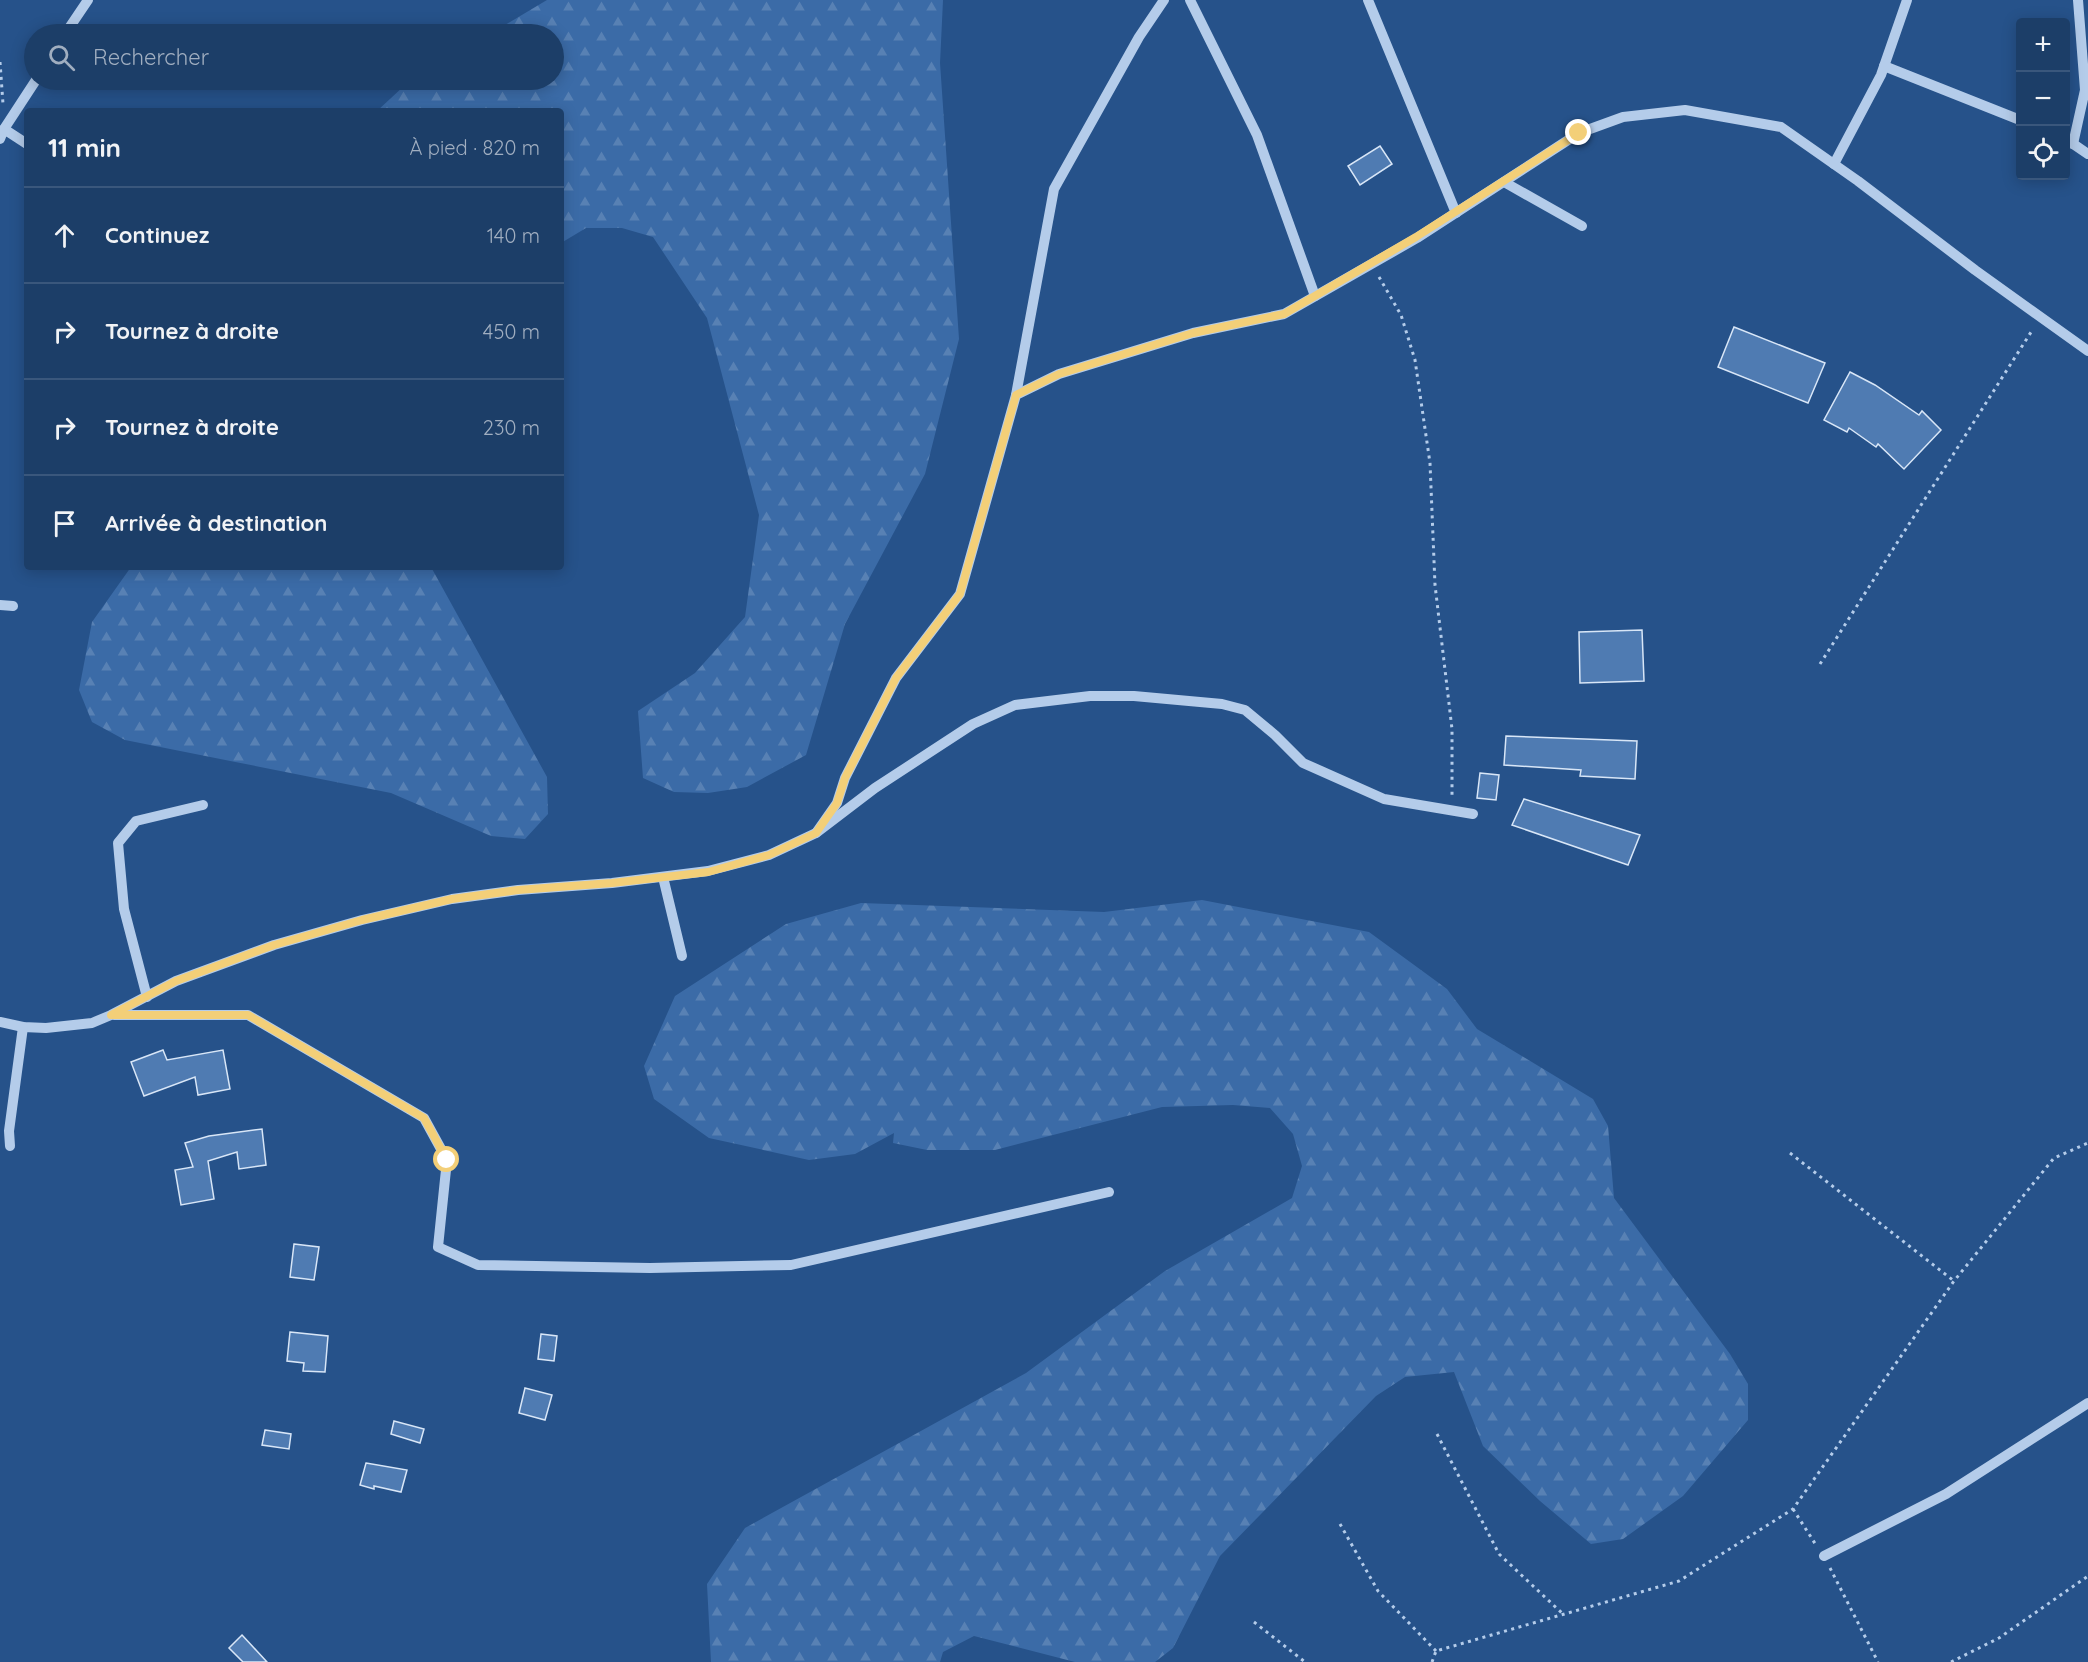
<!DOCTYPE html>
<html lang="fr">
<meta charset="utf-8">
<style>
:root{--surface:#1c3e68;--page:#25456e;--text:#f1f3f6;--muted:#a0aec0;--line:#3a577c}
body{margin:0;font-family:Quicksand,sans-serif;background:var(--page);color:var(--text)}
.controls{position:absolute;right:18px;top:18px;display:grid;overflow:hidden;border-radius:6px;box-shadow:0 3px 15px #0003}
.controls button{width:54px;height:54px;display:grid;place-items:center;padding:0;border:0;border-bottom:2px solid var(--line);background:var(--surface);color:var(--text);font:30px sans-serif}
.stop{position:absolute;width:18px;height:18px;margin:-14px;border:4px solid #f3cf78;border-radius:50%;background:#fff}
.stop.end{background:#f3cf78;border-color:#fff;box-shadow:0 2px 6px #0008}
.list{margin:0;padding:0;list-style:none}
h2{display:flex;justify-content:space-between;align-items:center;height:78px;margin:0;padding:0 24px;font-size:26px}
h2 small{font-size:20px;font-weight:400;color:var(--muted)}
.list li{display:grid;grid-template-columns:39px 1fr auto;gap:18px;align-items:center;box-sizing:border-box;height:96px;padding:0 24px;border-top:2px solid var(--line)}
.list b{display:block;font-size:22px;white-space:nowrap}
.list em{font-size:20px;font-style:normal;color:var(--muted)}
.icon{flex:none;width:33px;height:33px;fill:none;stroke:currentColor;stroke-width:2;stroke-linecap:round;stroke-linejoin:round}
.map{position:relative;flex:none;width:2088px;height:1662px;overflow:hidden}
.search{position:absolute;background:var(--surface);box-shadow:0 3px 15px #0003;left:24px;top:24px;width:540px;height:66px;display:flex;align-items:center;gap:15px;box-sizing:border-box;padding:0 21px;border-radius:33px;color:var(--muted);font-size:22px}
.panel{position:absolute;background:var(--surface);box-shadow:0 3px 15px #0003;left:24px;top:108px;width:540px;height:462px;border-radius:6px}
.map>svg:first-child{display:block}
.forest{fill:url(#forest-firs)}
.building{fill:#4f7bb2;stroke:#d8e6f7;stroke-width:1.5}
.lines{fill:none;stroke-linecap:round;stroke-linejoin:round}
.path{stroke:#b4ccea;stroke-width:3;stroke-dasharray:3 4.5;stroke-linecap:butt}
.minor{stroke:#b4ccea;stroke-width:10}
.route{stroke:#f3cf78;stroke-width:8}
</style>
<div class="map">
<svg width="2088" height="1662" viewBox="0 0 2088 1662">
<defs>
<pattern id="forest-firs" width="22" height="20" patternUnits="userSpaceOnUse" patternTransform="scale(1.5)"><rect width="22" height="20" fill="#3b6ba7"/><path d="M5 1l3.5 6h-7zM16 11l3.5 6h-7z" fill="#5881b4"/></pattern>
</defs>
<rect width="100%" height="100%" fill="#26528a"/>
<g class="forest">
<polygon points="547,0 943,0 940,63 959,339 925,474 845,624 806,755 747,787 708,793 674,792 643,778 638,711 695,673 745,617 759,515 707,318 653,237 622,228 586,228 561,243 561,111 377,111 404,86 415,80 554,80 554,34 490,34"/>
<polygon points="131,567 431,567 547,777 548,814 525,839 491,836 391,793 125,740 92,722 79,690 92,622"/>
<polygon points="1202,900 1369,932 1447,989 1477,1029 1593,1099 1608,1126 1614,1198 1730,1354 1748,1384 1748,1420 1683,1496 1623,1539 1591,1544 1540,1501 1483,1446 1454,1372 1405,1377 1376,1396 1220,1556 1173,1648 1155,1662 1075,1662 974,1636 943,1652 940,1662 711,1662 707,1584 745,1528 1026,1373 1165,1271 1292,1198 1302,1166 1293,1134 1270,1108 1233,1105 1162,1107 995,1150 927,1150 893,1143 894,1133 855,1154 809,1160 709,1138 654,1099 644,1066 675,996 786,924 861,903 1104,912"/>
</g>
<g class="building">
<polygon points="1380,146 1392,164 1360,185 1348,166"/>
<polygon points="1734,327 1825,363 1808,403 1718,367"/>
<polygon points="1850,372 1875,385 1919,415 1922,411 1941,430 1904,469 1878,444 1876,447 1849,428 1847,432 1824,420"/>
<polygon points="1642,630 1644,681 1580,683 1579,632"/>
<polygon points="1506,736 1637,741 1635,779 1580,776 1581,770 1504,765"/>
<polygon points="1480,773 1499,775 1496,800 1477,798"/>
<polygon points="1524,799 1640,835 1628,865 1512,825"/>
<polygon points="163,1050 167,1060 223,1050 230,1089 198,1095 195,1077 144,1096 131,1062"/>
<polygon points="262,1129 266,1165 239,1169 237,1152 208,1161 214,1199 181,1205 175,1170 193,1167 185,1143 209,1136"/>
<polygon points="294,1244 319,1247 314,1280 290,1277"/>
<polygon points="290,1332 328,1336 325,1372 303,1371 304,1363 287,1361"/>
<polygon points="541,1334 557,1336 554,1361 538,1359"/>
<polygon points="525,1388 552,1395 545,1420 519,1413"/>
<polygon points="394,1421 424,1429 420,1443 391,1434"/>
<polygon points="265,1430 291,1434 289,1449 262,1445"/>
<polygon points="366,1463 407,1470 401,1492 374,1486 374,1489 360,1485"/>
<polygon points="242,1635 267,1662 243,1662 229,1648"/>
</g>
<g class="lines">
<g class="path">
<polyline points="0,62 3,104"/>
<polyline points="1379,277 1401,315 1415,360 1430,463 1435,585 1452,729 1452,797"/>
<polyline points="1820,664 2033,329"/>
<polyline points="1790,1153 1954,1281"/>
<polyline points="1437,1434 1499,1554 1564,1615"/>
<polyline points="1793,1509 1816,1545"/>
<polyline points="1340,1524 1378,1591 1436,1651"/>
<polyline points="1830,1568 1878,1662"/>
<polyline points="1254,1622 1305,1662"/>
<polyline points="1432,1662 1436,1651 1679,1581 1793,1509 1954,1281 2054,1158 2088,1143"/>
<polyline points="1951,1662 1999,1638 2088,1576"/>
</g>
<g class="minor">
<polyline points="1190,0 1257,135 1315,296"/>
<polyline points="1368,0 1456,213"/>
<polyline points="65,34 88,0"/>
<polyline points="1884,66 2020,120"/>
<polyline points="4,129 36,80"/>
<polyline points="0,139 4,129 27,144"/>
<polyline points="2066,139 2088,154"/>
<polyline points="2073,144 2085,90 2078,0"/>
<polyline points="1834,164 1881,75 1907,0"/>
<polyline points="1504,182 1582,226"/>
<polyline points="1016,395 1054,189 1139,37 1164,0"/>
<polyline points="0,605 13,606"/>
<polyline points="816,833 837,803 845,778 896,678 960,594 1016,395 1059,374 1193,333 1284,314 1417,238 1579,133 1623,117 1685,110 1781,127 1858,181 1975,270 2088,351"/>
<polyline points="663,877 682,956"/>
<polyline points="147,997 124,909 118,843 136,821 203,805"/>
<polyline points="114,1015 248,1015 424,1118 447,1160 438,1247 478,1265 650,1268 791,1265 1109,1192"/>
<polyline points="0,1022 23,1027 46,1028 92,1023 111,1015 176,981 274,945 362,920 452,899 518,890 612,883 708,871 769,855 816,833 875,788 973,724 1015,705 1090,696 1134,696 1222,704 1245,710 1275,735 1303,763 1384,799 1473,814"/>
<polyline points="10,1146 9,1131 23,1027"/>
<polyline points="1824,1556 1946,1494 2088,1403"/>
</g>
</g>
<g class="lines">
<polyline class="route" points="447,1160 424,1118 248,1015 111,1015 176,981 274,945 362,920 452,899 518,890 612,883 708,872 769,855 816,833 837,803 845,778 896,678 960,594 1016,395 1059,374 1193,333 1284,314 1416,237 1579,133"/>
</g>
</svg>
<div class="controls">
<button>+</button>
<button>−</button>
<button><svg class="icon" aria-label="locate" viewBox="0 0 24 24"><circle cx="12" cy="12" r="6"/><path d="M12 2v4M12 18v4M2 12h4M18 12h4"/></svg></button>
</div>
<div class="stop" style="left:447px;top:1160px"></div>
<div class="stop end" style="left:1579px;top:133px"></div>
<div class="search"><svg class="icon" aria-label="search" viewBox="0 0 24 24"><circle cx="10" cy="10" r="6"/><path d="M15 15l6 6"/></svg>Rechercher</div>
<section class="panel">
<h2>11 min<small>À pied · 820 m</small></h2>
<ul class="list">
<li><svg class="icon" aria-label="ahead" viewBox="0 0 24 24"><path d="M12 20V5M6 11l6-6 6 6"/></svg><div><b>Continuez</b></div><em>140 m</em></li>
<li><svg class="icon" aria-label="right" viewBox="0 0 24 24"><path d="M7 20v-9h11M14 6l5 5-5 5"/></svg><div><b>Tournez à droite</b></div><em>450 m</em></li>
<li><svg class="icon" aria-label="right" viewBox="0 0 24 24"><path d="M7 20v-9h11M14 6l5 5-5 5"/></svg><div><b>Tournez à droite</b></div><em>230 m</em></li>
<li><svg class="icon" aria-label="arrive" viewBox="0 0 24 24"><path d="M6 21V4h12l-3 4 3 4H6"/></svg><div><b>Arrivée à destination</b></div></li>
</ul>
</section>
</div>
